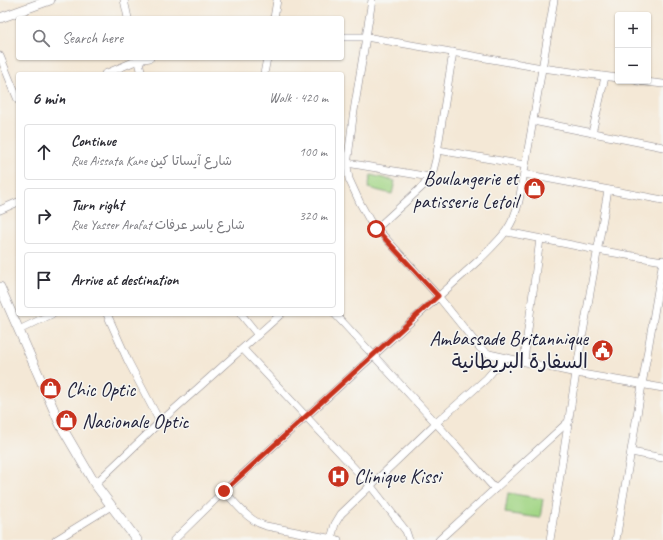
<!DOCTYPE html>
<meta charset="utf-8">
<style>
:root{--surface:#fff;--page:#f2f2f3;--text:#2b2b33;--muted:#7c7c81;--line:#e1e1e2}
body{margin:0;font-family:Caveat,"Playpen Sans Arabic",sans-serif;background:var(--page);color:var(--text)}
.controls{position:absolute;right:12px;top:12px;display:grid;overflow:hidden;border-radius:4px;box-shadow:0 1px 3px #0004}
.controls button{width:36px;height:36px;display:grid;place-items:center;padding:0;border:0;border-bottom:1px solid var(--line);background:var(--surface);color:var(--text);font:20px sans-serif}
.stop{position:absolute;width:12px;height:12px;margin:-9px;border:3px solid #c8321e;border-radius:50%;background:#fff}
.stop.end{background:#c8321e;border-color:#fff;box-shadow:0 1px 4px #0008}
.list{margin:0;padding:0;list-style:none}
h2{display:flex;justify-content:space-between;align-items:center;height:52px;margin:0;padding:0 16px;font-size:17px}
h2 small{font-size:13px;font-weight:400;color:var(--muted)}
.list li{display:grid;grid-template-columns:26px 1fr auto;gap:12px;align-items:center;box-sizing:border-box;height:56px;margin:0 8px 8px;padding:0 8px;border:1px solid var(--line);border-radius:4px}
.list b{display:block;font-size:15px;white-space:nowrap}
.list p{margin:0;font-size:13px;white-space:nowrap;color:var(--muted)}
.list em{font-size:13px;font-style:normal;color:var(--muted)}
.icon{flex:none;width:22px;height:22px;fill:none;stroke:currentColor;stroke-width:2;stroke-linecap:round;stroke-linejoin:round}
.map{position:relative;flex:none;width:663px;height:540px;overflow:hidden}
.search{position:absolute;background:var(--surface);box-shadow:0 1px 3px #0004;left:16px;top:16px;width:328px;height:44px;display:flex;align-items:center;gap:10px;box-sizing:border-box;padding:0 14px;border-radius:4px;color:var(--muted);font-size:15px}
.panel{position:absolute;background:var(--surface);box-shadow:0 1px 3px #0004;left:16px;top:72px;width:328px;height:244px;border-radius:4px}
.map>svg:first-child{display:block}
.green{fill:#a3d686;stroke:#627c60}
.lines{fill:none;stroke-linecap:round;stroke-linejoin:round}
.minor-casing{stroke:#8b8588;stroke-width:8}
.tertiary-casing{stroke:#8b8588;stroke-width:10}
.minor{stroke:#fff;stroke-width:7}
.tertiary{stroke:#fff;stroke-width:9}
.route{stroke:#c8321e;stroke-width:5}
.labels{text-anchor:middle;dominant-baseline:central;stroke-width:3;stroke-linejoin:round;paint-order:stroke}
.poi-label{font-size:20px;fill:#22223b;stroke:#f6f6f2;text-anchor:start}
</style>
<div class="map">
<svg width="663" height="540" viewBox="0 0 663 540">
<rect width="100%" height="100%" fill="#f6f6f2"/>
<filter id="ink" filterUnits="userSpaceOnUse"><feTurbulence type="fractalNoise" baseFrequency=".025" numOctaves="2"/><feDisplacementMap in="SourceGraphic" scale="8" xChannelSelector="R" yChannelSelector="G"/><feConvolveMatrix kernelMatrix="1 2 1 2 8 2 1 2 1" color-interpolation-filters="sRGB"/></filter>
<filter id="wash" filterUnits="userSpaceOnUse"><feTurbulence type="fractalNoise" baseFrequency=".012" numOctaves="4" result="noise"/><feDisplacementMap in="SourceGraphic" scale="16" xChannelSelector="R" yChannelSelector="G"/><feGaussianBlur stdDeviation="0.9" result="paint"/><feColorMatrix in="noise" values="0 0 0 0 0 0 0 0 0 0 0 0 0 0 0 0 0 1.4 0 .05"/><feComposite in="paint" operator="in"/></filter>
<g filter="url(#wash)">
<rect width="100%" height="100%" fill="#f4e8d6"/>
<g class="green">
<polygon points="371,175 395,181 392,194 368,188"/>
<polygon points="508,493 543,499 540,518 505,513"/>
</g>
</g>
<g filter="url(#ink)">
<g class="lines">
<defs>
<g id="minor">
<polyline points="124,0 128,18"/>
<polyline points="372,0 353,117 347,166 349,179 360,203 370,221 438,296 480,348 489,354 576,373 663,388"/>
<polyline points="274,18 277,0"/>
<polyline points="342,37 366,37 542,68 618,78"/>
<polyline points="0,56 18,100"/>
<polyline points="138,58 142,74"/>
<polyline points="105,74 138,60 150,58"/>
<polyline points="264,74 267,58"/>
<polyline points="637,81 663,84"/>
<polyline points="533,121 663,147"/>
<polyline points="592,133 605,77"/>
<polyline points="438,150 525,165"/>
<polyline points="347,163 430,177"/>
<polyline points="524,174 663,200"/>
<polyline points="0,210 18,202"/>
<polyline points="376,229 424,185 433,171 436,159 453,52"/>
<polyline points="507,232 597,250 663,261"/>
<polyline points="107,314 128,361 160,422"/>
<polyline points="241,314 258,335"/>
<polyline points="335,314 436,423 495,489"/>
<polyline points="19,330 52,314"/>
<polyline points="243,349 370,485 406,531 409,540"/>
<polyline points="524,360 540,239"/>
<polyline points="631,452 663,458"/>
<polyline points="95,484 160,422 281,314"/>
<path d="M 224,491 C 237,504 248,521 266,526 L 338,540"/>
<polyline points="331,539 335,524 341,514 436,423 486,379 504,358"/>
<polyline points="56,540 111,506"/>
<path d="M 174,540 L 224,491 L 480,259 C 500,239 512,230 519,201 L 554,0"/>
<polyline points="439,540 569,421"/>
<polyline points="550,540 576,373 608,190"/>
<polyline points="616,540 663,260"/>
</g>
<g id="tertiary">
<polyline points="0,18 50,0"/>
<polyline points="0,287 60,424 95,484 137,540"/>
</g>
</defs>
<use href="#minor" class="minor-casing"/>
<use href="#tertiary" class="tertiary-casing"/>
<use href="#minor" class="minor"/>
<use href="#tertiary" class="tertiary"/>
</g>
</g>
<g class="lines" filter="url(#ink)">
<polyline class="route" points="224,491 438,296 376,229"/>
</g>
<defs>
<symbol id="shop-disc" viewBox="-11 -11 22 22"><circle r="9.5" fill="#c8321e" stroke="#f6f6f2"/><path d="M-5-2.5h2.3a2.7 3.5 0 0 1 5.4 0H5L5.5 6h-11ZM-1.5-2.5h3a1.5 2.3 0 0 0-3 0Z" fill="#fff"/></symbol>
<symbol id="civic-disc" viewBox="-11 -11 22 22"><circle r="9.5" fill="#c8321e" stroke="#f6f6f2"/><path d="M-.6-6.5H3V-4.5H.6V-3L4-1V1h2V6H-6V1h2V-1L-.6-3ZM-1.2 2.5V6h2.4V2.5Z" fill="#fff"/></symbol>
<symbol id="hospital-disc" viewBox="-11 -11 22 22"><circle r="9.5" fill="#c8321e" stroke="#f6f6f2"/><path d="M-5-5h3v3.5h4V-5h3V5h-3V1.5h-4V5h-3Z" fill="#fff"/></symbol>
</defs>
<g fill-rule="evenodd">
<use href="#shop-disc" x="522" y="176" width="25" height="25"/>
<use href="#civic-disc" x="590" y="338" width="25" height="25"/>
<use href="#shop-disc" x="38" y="376" width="25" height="25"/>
<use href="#shop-disc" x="54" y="408" width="25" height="25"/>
<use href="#hospital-disc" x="326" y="464" width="25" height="25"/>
</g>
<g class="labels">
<g class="poi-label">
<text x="518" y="178" text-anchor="end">Boulangerie et<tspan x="518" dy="23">patisserie Letoil</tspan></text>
<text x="588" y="338" text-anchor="end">Ambassade Britannique<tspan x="588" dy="23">السفارة البريطانية</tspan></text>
<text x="66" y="389">Chic Optic</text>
<text x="82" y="421">Nacionale Optic</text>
<text x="354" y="476">Clinique Kissi</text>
</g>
</g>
</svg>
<div class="controls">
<button>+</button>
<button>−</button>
</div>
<div class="stop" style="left:376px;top:229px"></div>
<div class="stop end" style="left:224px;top:491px"></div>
<div class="search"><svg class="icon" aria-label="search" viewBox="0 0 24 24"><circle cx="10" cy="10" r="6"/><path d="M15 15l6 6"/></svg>Search here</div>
<section class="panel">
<h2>6 min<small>Walk · 420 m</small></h2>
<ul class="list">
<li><svg class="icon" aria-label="ahead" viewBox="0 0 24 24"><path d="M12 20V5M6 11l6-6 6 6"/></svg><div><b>Continue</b><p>Rue Aissata Kane شارع آيساتا كين</p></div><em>100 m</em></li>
<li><svg class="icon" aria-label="right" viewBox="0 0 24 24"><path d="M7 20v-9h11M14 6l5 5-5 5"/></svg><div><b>Turn right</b><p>Rue Yasser Arafat شارع ياسر عرفات</p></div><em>320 m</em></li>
<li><svg class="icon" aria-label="arrive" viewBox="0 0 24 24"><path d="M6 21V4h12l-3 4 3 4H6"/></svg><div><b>Arrive at destination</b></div></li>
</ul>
</section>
</div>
